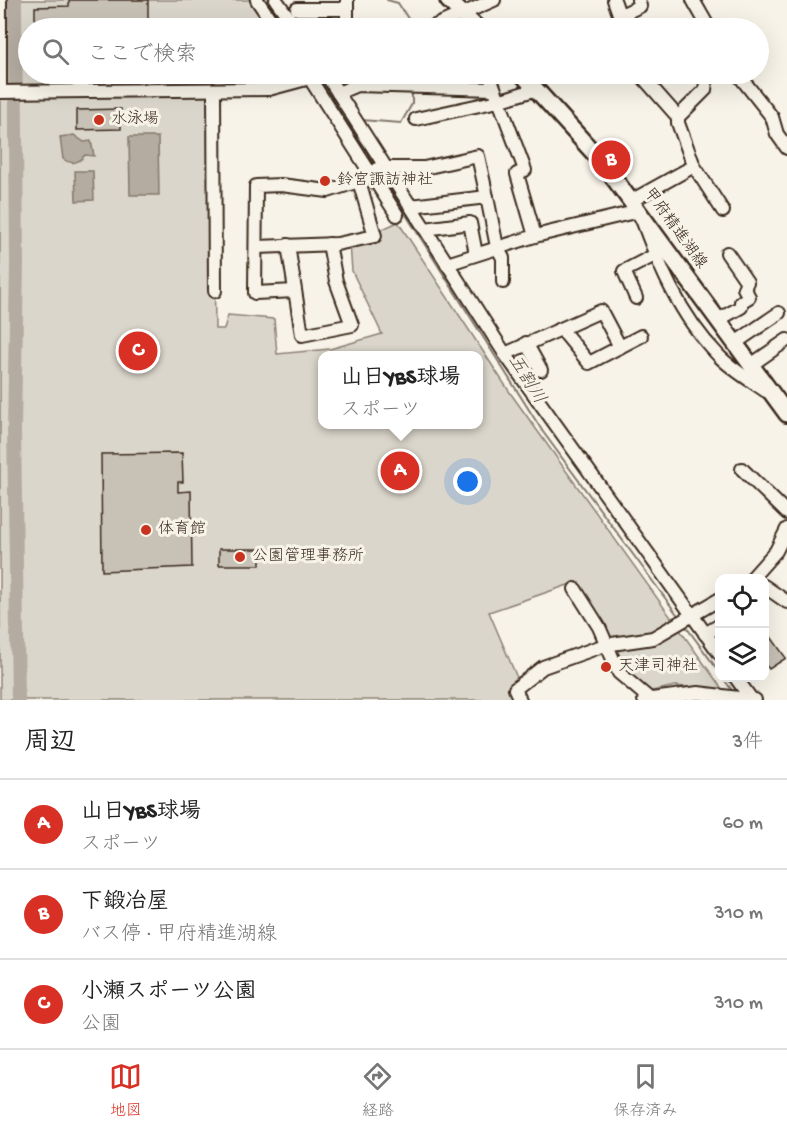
<!DOCTYPE html>
<html lang="ja">
<meta charset="utf-8">
<style>
:root{--surface:#fff;--page:#f2f2f2;--text:#222;--muted:#767676;--line:#e0e0e0;--accent:#d93025}
body{margin:0;font-family:"Gochi Hand","Klee One",sans-serif;background:var(--page);color:var(--text)}
.controls{position:absolute;right:18px;bottom:18px;display:grid;overflow:hidden;border-radius:12px;box-shadow:0 6px 24px #0002}
.controls button{width:54px;height:54px;display:grid;place-items:center;padding:0;border:0;border-bottom:2px solid var(--line);background:var(--surface);color:var(--text);font:30px sans-serif}
.you{position:absolute;left:468px;top:482px;width:21px;height:21px;margin:-15px;border:4px solid #fff;border-radius:50%;background:#1a73e8;box-shadow:0 0 0 9px #1a73e833}
.badge{display:grid;place-items:center;width:39px;height:39px;border-radius:50%;background:var(--accent);color:#fff;font-size:20px;font-weight:700}
.pin{position:absolute;translate:-50% -50%;border:3px solid #fff;box-shadow:0 2px 6px #0006}
.popup{position:absolute;left:318px;top:351px;width:165px;height:78px;box-sizing:border-box;display:grid;place-content:center;border-radius:12px;background:var(--surface);filter:drop-shadow(0 2px 4px #0005);font-size:20px;white-space:nowrap;color:var(--muted)}
.popup b{font-size:22px;color:var(--text)}
.popup::after{content:'';position:absolute;left:50%;top:100%;margin-left:-12px;border:12px solid transparent;border-top-color:var(--surface)}
.list{margin:0;padding:0;list-style:none}
h2{display:flex;justify-content:space-between;align-items:center;height:78px;margin:0;padding:0 24px;font-size:26px}
h2 small{font-size:20px;font-weight:400;color:var(--muted)}
.list li{display:grid;grid-template-columns:39px 1fr auto;gap:18px;align-items:center;box-sizing:border-box;height:90px;padding:0 24px;border-top:2px solid var(--line)}
.list b{display:block;font-size:22px;white-space:nowrap}
.list p{margin:0;font-size:20px;white-space:nowrap;color:var(--muted)}
.list em{font-size:20px;font-style:normal;color:var(--muted)}
.icon{flex:none;width:33px;height:33px;fill:none;stroke:currentColor;stroke-width:2;stroke-linecap:round;stroke-linejoin:round}
.map{position:relative;flex:none;width:787px;height:700px;overflow:hidden}
.search{position:absolute;background:var(--surface);box-shadow:0 6px 24px #0002;left:18px;right:18px;top:18px;height:66px;display:flex;align-items:center;gap:15px;box-sizing:border-box;padding:0 21px;border-radius:33px;color:var(--muted);font-size:22px}
.sheet{height:348px;background:var(--surface)}
nav{display:flex;justify-content:space-around;align-items:center;box-sizing:border-box;height:84px;border-top:2px solid var(--line);background:var(--surface);font-size:16px;color:var(--muted)}
nav a{display:grid;justify-items:center;gap:3px}
nav .on{color:var(--accent)}
.map>svg:first-child{display:block}
.green{fill:#dbd6cb;stroke:#8b8074;stroke-width:1.5;fill-rule:evenodd}
.water{fill:#b4aca0;stroke:#84786c;stroke-width:1.5}
.lines{fill:none;stroke-linecap:round;stroke-linejoin:round}
.stream{stroke:#84786c;stroke-width:2}
.river{stroke:#b4aca0;stroke-width:14}
.building{fill:#c8c1b6;stroke:#3b2a1e;stroke-width:1.5}
.minor-casing{stroke:#3b2a1e;stroke-width:16}
.major-casing{stroke:#3b2a1e;stroke-width:20}
.minor{stroke:#f7f3e8;stroke-width:12}
.major{stroke:#f7f3e8;stroke-width:15}
.poi-dot{fill:#c8321e;stroke:#f7f3e8;stroke-width:2}
.labels{text-anchor:middle;dominant-baseline:central;stroke-width:6;stroke-linejoin:round;paint-order:stroke}
.poi-label{font-size:16px;fill:#3b2a1e;stroke:#f7f3e8;text-anchor:start}
.street-label{font-size:16px;fill:#3b2a1e;stroke:#f7f3e8}
.water-label{font-size:18px;font-style:italic;fill:#5f5145;stroke:#f7f3e8}
</style>
<div class="map">
<svg width="787" height="700" viewBox="0 0 787 700">
<rect width="100%" height="100%" fill="#f7f3e8"/>
<filter id="ink" filterUnits="userSpaceOnUse"><feTurbulence type="fractalNoise" baseFrequency=".0167" numOctaves="2"/><feDisplacementMap in="SourceGraphic" scale="12" xChannelSelector="R" yChannelSelector="G"/><feConvolveMatrix kernelMatrix="1 2 1 2 8 2 1 2 1" color-interpolation-filters="sRGB"/></filter>
<g filter="url(#ink)">
<path class="green" d="M 0,0 L 255,0 L 276,28 L 28,28 L 28,74 L 280,74 L 280,83 L 212,87 L 215,329 L 224,329 L 228,315 L 274,319 L 277,354 L 330,349 L 382,334 L 352,271 L 350,244 L 398,222 L 511,394 L 723,690 L 675,686 L 643,693 L 622,670 L 574,583 L 489,612 L 518,680 L 516,700 L 0,700 ZM 322,356 L 478,356 L 478,424 L 322,424 Z"/>
<g class="water">
<path d="M 74,135 L 84,142 L 91,141 L 94,156 L 85,155 C 79,163 71,165 63,159 L 60,137 Z"/>
<polygon points="129,137 158,137 159,195 130,195"/>
<polygon points="75,171 93,171 94,200 76,201"/>
</g>
<g class="lines">
<g class="stream">
<polyline points="387,0 398,3 414,28"/>
<polyline points="413,82 413,74"/>
<polyline points="349,120 345,119 374,165"/>
<polyline points="361,120 401,123 412,104 412,91"/>
<polyline points="379,172 543,432 679,617"/>
<polyline points="684,624 720,673"/>
<polyline points="723,678 734,693"/>
</g>
<g class="river">
<polyline points="15,0 17,264 14,428 18,700"/>
<polyline points="267,0 286,28"/>
<polyline points="315,74 345,119"/>
</g>
</g>
<g class="building">
<polygon points="69,0 148,0 148,28 35,28 35,7 69,6"/>
<polygon points="121,109 121,129 77,130 77,110"/>
<polygon points="182,453 183,482 178,482 178,492 191,491 192,567 102,571 101,454"/>
<rect x="219" y="549" width="41" height="16"/>
<polygon points="764,627 786,658 769,669 764,663"/>
</g>
<g class="lines">
<defs>
<g id="minor">
<polyline points="0,0 0,92"/>
<polyline points="257,0 276,28"/>
<polyline points="276,0 296,28"/>
<polyline points="347,0 347,28"/>
<polyline points="614,0 624,28"/>
<polyline points="693,0 709,28"/>
<polyline points="297,9 347,9"/>
<polyline points="621,15 640,6 638,0"/>
<polyline points="430,28 494,0"/>
<polyline points="307,74 397,215"/>
<polyline points="326,74 505,354 720,654"/>
<polyline points="489,74 525,170 517,174 535,236"/>
<polyline points="640,74 678,117"/>
<polyline points="707,74 705,90 678,117 678,123 694,166 723,211"/>
<polyline points="738,74 772,117 777,134 787,148"/>
<polyline points="214,90 215,291"/>
<polyline points="0,92 269,89 325,74"/>
<polyline points="338,93 357,85 494,89"/>
<polyline points="416,119 498,101 537,89"/>
<polyline points="631,201 694,166"/>
<polyline points="411,206 487,197 497,247 503,258 503,282"/>
<polyline points="425,229 470,223 476,254"/>
<polyline points="288,245 302,335 352,325 336,281 329,244"/>
<polyline points="257,247 337,244 375,236 359,181"/>
<path d="M 447,264 L 535,236 L 639,211 C 658,264 679,315 718,355 C 731,369 750,380 766,391"/>
<polyline points="295,291 255,293 256,186 281,185 328,191 359,181 379,168 424,168 478,156 487,197"/>
<polyline points="636,298 624,271 655,255"/>
<polyline points="718,320 741,307 741,302 749,297 744,288 747,282 727,253"/>
<polyline points="562,330 589,363 641,336"/>
<polyline points="526,343 541,370"/>
<polyline points="735,343 779,313"/>
<polyline points="505,354 601,311 620,347"/>
<polyline points="751,365 787,340"/>
<polyline points="742,469 787,513"/>
<polyline points="752,578 776,551 787,529"/>
<polyline points="764,586 787,602"/>
<polyline points="575,589 599,627 619,673 651,700"/>
<polyline points="705,634 720,625"/>
<polyline points="736,678 752,700"/>
<polyline points="520,700 515,689 543,667 605,645 653,638 720,599"/>
<polyline points="644,700 698,693 755,700"/>
</g>
<g id="major">
<polyline points="448,0 477,28"/>
<polyline points="522,74 602,162 787,414"/>
</g>
</defs>
<use href="#minor" class="minor-casing"/>
<use href="#major" class="major-casing"/>
<use href="#minor" class="minor"/>
<use href="#major" class="major"/>
</g>
</g>
<g class="poi-dot">
<circle cx="99" cy="120" r="6"/>
<circle cx="325" cy="181" r="6"/>
<circle cx="146" cy="530" r="6"/>
<circle cx="240" cy="557" r="6"/>
<circle cx="606" cy="667" r="6"/>
</g>
<g class="labels">
<g class="poi-label">
<text x="111" y="120">水泳場</text>
<text x="337" y="181">鈴宮諏訪神社</text>
<text x="158" y="530">体育館</text>
<text x="252" y="557">公園管理事務所</text>
<text x="618" y="667">天津司神社</text>
</g>
<g class="street-label">
<text transform="translate(674 229) rotate(54)">甲府精進湖線</text>
</g>
<g class="water-label">
<text transform="translate(526 380) rotate(58)">五割川</text>
</g>
</g>
</svg>
<div class="controls">
<button><svg class="icon" aria-label="locate" viewBox="0 0 24 24"><circle cx="12" cy="12" r="6"/><path d="M12 2v4M12 18v4M2 12h4M18 12h4"/></svg></button>
<button><svg class="icon" aria-label="layers" viewBox="0 0 24 24"><path d="M12 4l9 5-9 5-9-5zM3 14l9 5 9-5"/></svg></button>
</div>
<div class="you"></div>
<div class="pin badge" style="left:400px;top:471px">A</div>
<div class="popup"><b>山日YBS球場</b>スポーツ</div>
<div class="pin badge" style="left:611px;top:160px">B</div>
<div class="pin badge" style="left:138px;top:351px">C</div>
<div class="search"><svg class="icon" aria-label="search" viewBox="0 0 24 24"><circle cx="10" cy="10" r="6"/><path d="M15 15l6 6"/></svg>ここで検索</div>
</div>
<section class="sheet">
<h2>周辺<small>3件</small></h2>
<ul class="list">
<li><span class="badge">A</span><div><b>山日YBS球場</b><p>スポーツ</p></div><em>60 m</em></li>
<li><span class="badge">B</span><div><b>下鍛冶屋</b><p>バス停 · 甲府精進湖線</p></div><em>310 m</em></li>
<li><span class="badge">C</span><div><b>小瀬スポーツ公園</b><p>公園</p></div><em>310 m</em></li>
</ul>
</section>
<nav>
<a class="on"><svg class="icon" aria-label="map" viewBox="0 0 24 24"><path d="M3 6l6-2 6 2 6-2v14l-6 2-6-2-6 2zM9 4v14M15 6v14"/></svg>地図</a>
<a><svg class="icon" aria-label="directions" viewBox="0 0 24 24"><path d="M12 3l9 9-9 9-9-9zM9 14v-3h6M13 9l2 2-2 2"/></svg>経路</a>
<a><svg class="icon" aria-label="saved" viewBox="0 0 24 24"><path d="M7 4h10v16l-5-4-5 4z"/></svg>保存済み</a>
</nav>
